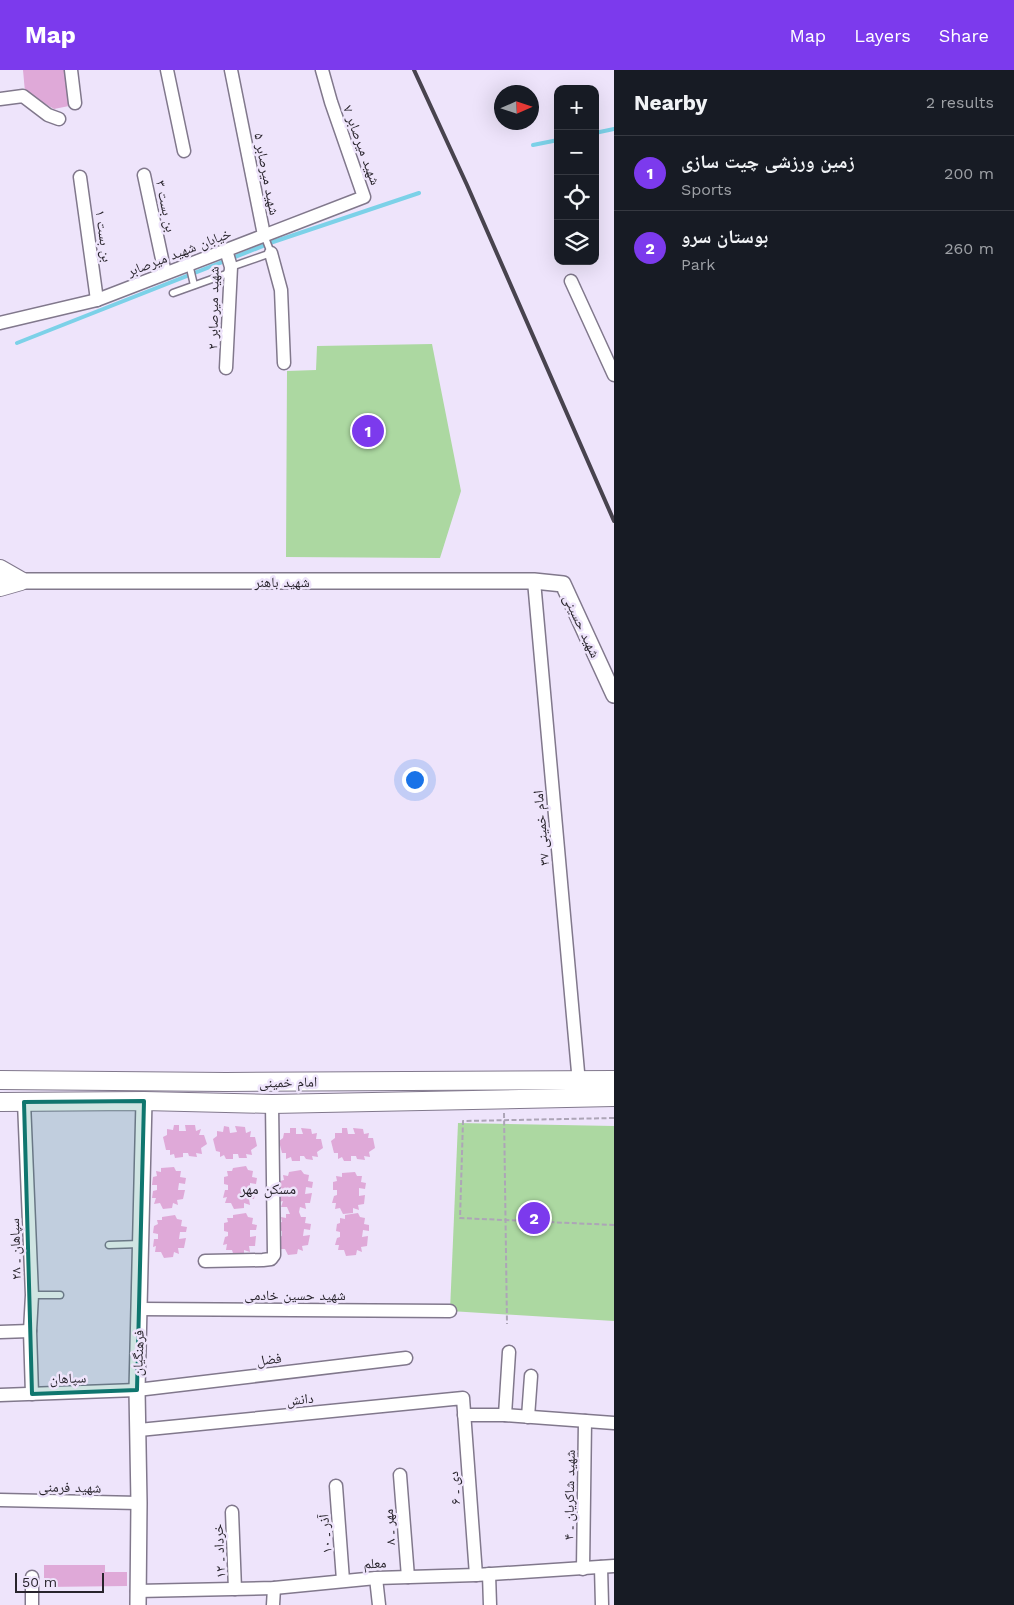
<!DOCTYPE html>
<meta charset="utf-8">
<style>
:root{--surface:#171b24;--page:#242831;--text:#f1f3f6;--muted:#9ea1a6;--line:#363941;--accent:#7c3aed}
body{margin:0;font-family:"Work Sans","Noto Naskh Arabic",sans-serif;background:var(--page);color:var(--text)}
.controls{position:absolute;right:15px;top:15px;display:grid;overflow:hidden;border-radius:10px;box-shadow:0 5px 20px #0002}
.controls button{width:45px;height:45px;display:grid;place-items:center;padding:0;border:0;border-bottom:1px solid var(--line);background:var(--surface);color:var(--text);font:25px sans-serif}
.compass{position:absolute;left:494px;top:15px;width:45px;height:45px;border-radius:50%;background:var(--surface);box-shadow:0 5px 20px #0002;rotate:87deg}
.scale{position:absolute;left:15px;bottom:12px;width:89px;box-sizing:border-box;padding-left:5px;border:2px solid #28242c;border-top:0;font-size:14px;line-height:18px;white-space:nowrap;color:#28242c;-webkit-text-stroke:4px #eee4fb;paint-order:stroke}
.you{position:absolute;left:414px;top:709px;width:18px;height:18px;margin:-12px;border:4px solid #fff;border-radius:50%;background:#1a73e8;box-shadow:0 0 0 8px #1a73e833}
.badge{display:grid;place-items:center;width:32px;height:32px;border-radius:50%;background:var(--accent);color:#fff;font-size:16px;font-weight:700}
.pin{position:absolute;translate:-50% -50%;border:2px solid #fff;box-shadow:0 1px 5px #0006}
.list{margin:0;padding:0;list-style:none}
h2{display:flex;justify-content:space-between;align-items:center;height:65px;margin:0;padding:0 20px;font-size:21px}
h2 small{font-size:16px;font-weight:400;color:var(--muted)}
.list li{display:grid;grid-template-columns:32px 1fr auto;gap:15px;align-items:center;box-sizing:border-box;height:75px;padding:0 20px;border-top:1px solid var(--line)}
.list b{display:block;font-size:19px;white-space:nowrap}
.list p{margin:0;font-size:16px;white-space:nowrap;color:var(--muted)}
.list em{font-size:16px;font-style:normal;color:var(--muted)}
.icon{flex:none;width:28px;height:28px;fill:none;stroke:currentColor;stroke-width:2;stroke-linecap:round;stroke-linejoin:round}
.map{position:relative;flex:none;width:614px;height:1535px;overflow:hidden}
header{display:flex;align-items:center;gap:30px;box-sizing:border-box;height:70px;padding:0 25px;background:var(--accent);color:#fff}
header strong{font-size:24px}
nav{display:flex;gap:28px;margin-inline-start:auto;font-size:18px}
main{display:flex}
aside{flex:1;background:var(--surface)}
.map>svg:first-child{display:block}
.green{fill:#acd8a1}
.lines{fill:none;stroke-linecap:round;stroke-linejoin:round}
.stream{stroke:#7cd1e8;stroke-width:4}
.building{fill:#dfa9d8}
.service-casing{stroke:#81788c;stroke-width:9}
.minor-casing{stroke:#81788c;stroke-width:15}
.tertiary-casing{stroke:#81788c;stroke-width:18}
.secondary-casing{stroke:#81788c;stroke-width:20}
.path{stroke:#ada5b7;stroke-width:2;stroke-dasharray:5 2.5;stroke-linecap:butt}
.service{stroke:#fff;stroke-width:6}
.minor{stroke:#fff;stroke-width:12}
.tertiary{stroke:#fff;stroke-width:15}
.secondary{stroke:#fff;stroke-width:18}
.rail{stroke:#48434e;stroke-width:4}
.marked{fill:#0f766e;fill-opacity:0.2;stroke:#0f766e;stroke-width:4;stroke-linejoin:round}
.labels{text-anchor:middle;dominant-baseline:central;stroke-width:5;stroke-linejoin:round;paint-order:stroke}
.street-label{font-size:14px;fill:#28242c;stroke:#eee4fb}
.neighbourhood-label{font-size:15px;fill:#28242c;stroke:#eee4fb}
</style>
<header>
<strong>Map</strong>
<nav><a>Map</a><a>Layers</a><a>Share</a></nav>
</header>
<main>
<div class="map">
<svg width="614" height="1535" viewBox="0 0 614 1535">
<rect width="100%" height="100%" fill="#eee4fb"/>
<g class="green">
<polygon points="432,274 461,421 440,488 286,487 287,301 316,300 317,276"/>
<polygon points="458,1053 614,1056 614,1251 450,1241"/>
</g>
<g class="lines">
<g class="stream">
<polyline points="595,63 614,59"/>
<polyline points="533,75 558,70"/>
<polyline points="17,273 273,172 419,123"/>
</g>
</g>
<g class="building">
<polygon points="23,0 65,0 69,36 54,39 25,22"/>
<polygon points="174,1055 179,1055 179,1061 186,1061 185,1055 195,1055 196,1061 201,1059 199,1065 204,1065 207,1074 201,1078 202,1084 196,1083 197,1087 189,1086 188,1083 183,1083 183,1087 175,1088 174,1084 170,1085 170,1080 166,1080 163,1067 167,1065 167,1059 173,1060"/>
<polygon points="224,1056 229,1057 230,1063 237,1062 235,1056 245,1057 246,1063 251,1061 250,1067 255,1067 257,1076 251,1080 252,1085 246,1084 247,1088 239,1088 238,1084 233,1084 233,1089 226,1089 224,1085 220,1087 220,1082 216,1081 213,1069 217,1066 217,1061 223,1062"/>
<polygon points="290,1058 296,1058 296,1064 303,1064 301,1058 311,1059 312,1064 317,1063 316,1069 321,1069 323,1078 317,1082 318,1087 312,1086 313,1090 306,1089 304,1086 300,1086 300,1091 292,1091 291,1087 286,1089 286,1083 282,1083 279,1071 283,1068 284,1063 290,1063"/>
<polygon points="342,1058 347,1058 348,1064 355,1064 353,1058 363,1059 364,1064 369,1063 368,1068 373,1068 375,1078 369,1082 370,1087 364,1086 365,1090 357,1089 356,1086 351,1086 351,1091 344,1091 342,1087 338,1089 338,1083 334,1083 331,1071 335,1068 335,1063 342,1063"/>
<polygon points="246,1096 248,1100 253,1101 252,1107 257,1108 256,1114 250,1113 250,1120 256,1119 254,1129 249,1129 250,1135 244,1133 244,1138 234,1139 231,1133 225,1133 227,1127 223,1128 225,1120 228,1120 228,1115 224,1114 224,1107 228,1106 227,1101 232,1101 233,1098"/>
<polygon points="174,1097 176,1101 181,1101 180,1107 186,1108 185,1114 179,1113 178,1120 185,1120 183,1129 177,1130 178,1135 173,1133 172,1138 163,1139 160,1133 154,1134 156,1128 152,1128 153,1121 157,1120 157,1115 152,1115 153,1107 157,1106 156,1101 161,1102 161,1098"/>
<polygon points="301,1100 304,1104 309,1105 308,1111 313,1112 312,1118 306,1117 305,1124 312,1123 310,1133 305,1133 306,1139 300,1137 299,1142 301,1147 306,1147 305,1153 311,1154 310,1160 304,1159 303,1166 310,1165 308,1175 302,1176 303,1181 298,1179 297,1184 288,1185 285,1179 279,1179 281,1174 276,1174 278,1167 282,1166 282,1161 277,1160 278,1153 282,1152 281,1147 286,1148 286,1144 290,1144 287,1137 281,1137 283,1131 279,1132 281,1124 284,1124 284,1119 279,1118 280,1111 284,1110 283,1105 288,1106 289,1102"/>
<polygon points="355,1102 357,1106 362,1106 361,1112 366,1113 365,1119 359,1118 359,1126 365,1125 364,1134 358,1135 359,1140 353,1138 353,1143 343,1144 340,1138 335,1139 336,1133 332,1133 334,1126 337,1125 337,1120 333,1120 333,1112 337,1111 336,1106 342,1107 342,1103"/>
<polygon points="246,1143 248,1147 253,1148 252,1154 257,1155 256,1160 250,1160 250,1167 256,1166 255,1176 249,1176 250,1182 244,1180 244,1184 234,1186 232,1180 226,1180 227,1174 223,1175 225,1167 228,1166 228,1162 224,1161 224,1153 228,1152 227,1148 233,1148 233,1145"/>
<polygon points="358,1143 360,1147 365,1148 364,1154 369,1155 369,1161 363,1160 362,1167 368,1166 367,1176 361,1177 362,1182 357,1180 356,1185 346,1186 344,1180 338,1180 339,1175 335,1175 337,1168 340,1167 340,1162 336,1161 337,1154 340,1153 340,1148 345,1149 345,1145"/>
<polygon points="175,1145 177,1149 182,1150 181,1156 187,1157 186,1162 180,1162 179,1169 186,1168 184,1178 178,1178 179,1184 174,1182 173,1187 164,1188 161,1182 155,1182 156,1176 153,1177 154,1169 158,1169 158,1164 153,1163 154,1156 158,1154 157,1150 162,1150 162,1147"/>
<polygon points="44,1495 105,1495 105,1502 127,1502 127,1516 44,1517"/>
</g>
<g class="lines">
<defs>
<g id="service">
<polyline points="189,194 194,215"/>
<polyline points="173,223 226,204 231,197 271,183 264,165"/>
<polyline points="109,1175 140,1174"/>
<polyline points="32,1225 60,1225"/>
</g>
<g id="minor">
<polyline points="71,0 75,33"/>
<polyline points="167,0 184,81"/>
<polyline points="231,0 264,165"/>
<polyline points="0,29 23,26 48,45 59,49"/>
<polyline points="144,105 165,203"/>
<polyline points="80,107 97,230"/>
<polyline points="226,180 231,197 226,298"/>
<polyline points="271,183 281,220 284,293"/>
<polyline points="571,211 614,305"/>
<polyline points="0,253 97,230 364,127 331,32 322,0"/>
<polyline points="534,511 578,1002"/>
<polyline points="24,1032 32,1225 30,1261 32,1324"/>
<polyline points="205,1191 263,1190 271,1189 274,1185 272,1034"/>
<polyline points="140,1239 450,1241"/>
<polyline points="0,1262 30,1261"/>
<polyline points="0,1325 137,1320 406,1288"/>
<polyline points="464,1345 505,1345 614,1353"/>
<polyline points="505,1345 509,1282"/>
<polyline points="528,1347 531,1306"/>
<polyline points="139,1360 463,1328 476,1505"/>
<polyline points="400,1405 408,1507"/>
<polyline points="336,1416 343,1510"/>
<polyline points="0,1430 139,1433"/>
<polyline points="232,1442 235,1519"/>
<polyline points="601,1497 602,1535"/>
<polyline points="583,1499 585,1351"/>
<polyline points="489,1504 490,1535"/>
<polyline points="32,1507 32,1535"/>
<polyline points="376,1508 379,1535"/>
<polyline points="137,1521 274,1518 376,1508 476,1505 614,1496"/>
<polyline points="273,1535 274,1518"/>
</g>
<g id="tertiary">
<polyline points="9,511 534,511 563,514 614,625"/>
<polyline points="138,1535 139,1433 137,1320 144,1031"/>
</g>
<g id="secondary">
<polyline points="0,499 21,511 0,517"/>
<polyline points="0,1010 226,1012 614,1010"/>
<polyline points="0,1032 144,1031 272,1034 614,1027"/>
</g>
</defs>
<use href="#service" class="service-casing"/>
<use href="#minor" class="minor-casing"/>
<use href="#tertiary" class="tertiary-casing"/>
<use href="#secondary" class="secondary-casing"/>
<g class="path">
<polyline points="504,1043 507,1254"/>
<polyline points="614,1048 463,1051 460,1148 614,1155"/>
</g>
<use href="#service" class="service"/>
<use href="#minor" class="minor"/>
<use href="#tertiary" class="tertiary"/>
<use href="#secondary" class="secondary"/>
<polyline class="rail" points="414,0 467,115 614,451"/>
</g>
<path class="marked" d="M 144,1031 L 137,1320 L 32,1324 L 24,1032 Z"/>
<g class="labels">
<g class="street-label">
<text transform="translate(362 75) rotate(70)">شهید میرصابر ۷</text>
<text transform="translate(267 104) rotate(79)">شهید میرصابر ۵</text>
<text transform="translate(166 136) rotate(78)">بن بست ۳</text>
<text transform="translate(104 166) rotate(82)">بن بست ۱</text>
<text transform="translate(179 182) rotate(-21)">خیابان شهید میرصابر</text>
<text transform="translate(213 238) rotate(-89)">شهید میرصابر ۲</text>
<text x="282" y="512">شهید باهنر</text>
<text transform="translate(582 556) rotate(65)">شهید حسینی</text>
<text transform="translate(541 758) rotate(-95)">امام خمینی ۳۷</text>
<text transform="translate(288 1012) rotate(-1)">امام خمینی</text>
<text transform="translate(15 1179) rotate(-92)">سپاهان ـ ۲۸</text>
<text x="295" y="1225">شهید حسین خادمی</text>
<text transform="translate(138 1283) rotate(-88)">فرهنگیان</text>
<text transform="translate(269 1289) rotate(-7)">فضل</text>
<text transform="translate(68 1308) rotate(-2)">سپاهان</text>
<text transform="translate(300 1329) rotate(-6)">دانش</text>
<text transform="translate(70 1417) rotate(1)">شهید فرمنی</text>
<text transform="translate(454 1418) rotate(-94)">دی ـ ۶</text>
<text transform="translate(569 1425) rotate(-89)">شهید شاکریان ـ ۴</text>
<text transform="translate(389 1457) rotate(-94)">مهر ـ ۸</text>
<text transform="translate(325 1464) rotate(-95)">آذر ـ ۱۰</text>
<text transform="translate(219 1481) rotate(-93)">خرداد ـ ۱۲</text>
<text transform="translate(375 1493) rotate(-3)">معلم</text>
</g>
<g class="neighbourhood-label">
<text x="268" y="1119">مسکن مهر</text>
</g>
</g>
</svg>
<div class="controls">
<button>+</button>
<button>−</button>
<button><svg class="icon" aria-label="locate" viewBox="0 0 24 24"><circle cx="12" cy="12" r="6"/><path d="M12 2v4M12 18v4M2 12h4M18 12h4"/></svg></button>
<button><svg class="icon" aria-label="layers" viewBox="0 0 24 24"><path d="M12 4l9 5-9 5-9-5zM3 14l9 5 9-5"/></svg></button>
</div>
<svg class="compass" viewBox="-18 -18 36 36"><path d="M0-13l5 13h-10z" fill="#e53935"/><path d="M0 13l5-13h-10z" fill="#9ea1a6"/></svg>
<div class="scale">50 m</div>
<div class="you"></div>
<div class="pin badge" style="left:368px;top:361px">1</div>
<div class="pin badge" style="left:534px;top:1148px">2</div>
</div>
<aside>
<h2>Nearby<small>2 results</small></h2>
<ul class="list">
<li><span class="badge">1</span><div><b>زمین ورزشی چیت سازی</b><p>Sports</p></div><em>200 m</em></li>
<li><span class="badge">2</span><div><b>بوستان سرو</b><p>Park</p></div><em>260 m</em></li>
</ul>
</aside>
</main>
